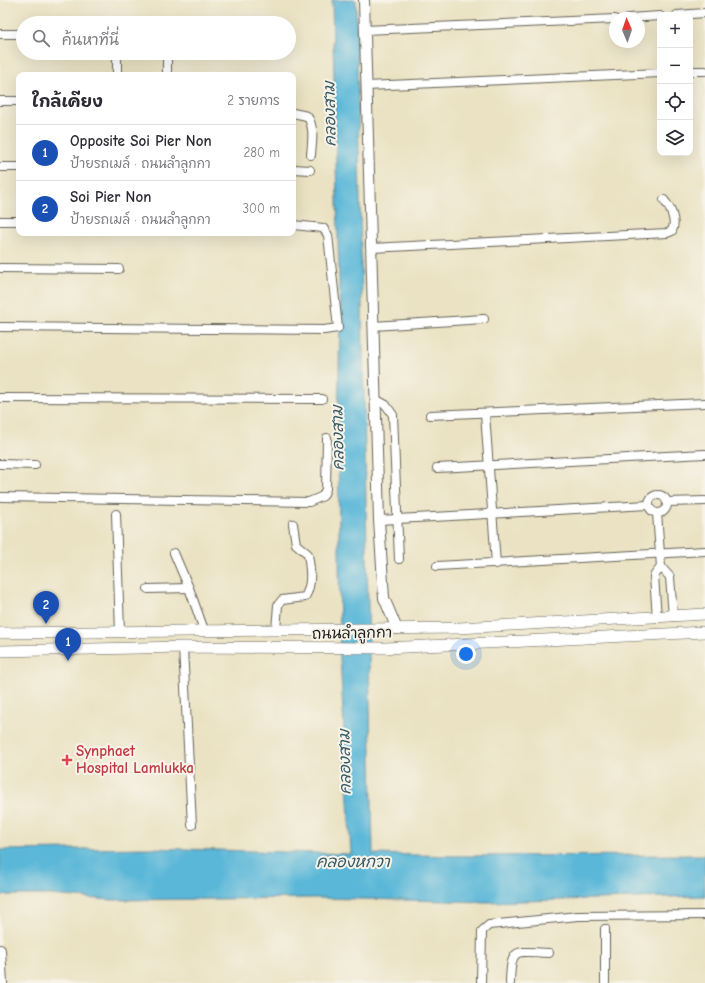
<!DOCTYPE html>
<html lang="th">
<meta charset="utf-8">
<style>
:root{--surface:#fff;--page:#f7f7f7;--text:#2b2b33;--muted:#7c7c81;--line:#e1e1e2;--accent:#0b8043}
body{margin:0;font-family:"Comic Neue","Playpen Sans Thai",sans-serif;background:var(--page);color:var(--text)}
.controls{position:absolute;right:12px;top:12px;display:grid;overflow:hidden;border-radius:8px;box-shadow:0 4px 16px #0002}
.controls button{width:36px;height:36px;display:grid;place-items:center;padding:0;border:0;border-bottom:1px solid var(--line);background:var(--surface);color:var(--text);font:20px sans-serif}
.compass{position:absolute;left:609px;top:12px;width:36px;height:36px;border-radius:50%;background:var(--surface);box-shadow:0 4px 16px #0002;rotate:358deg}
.you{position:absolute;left:466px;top:654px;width:14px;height:14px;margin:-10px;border:3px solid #fff;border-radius:50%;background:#1a73e8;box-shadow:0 0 0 6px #1a73e833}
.badge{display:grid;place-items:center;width:26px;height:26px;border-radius:50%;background:var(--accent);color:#fff;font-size:13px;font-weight:700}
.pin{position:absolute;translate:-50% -33px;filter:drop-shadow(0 1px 2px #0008)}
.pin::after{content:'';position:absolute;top:21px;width:14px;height:12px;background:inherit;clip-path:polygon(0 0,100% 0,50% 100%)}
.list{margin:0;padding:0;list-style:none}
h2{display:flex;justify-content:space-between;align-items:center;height:52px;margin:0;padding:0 16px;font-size:17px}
h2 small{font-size:13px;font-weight:400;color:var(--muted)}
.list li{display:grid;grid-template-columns:26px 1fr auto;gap:12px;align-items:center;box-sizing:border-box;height:56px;padding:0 16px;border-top:1px solid var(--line)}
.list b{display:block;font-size:15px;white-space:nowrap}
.list p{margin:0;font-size:13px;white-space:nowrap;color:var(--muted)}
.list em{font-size:13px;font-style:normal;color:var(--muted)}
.icon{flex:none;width:22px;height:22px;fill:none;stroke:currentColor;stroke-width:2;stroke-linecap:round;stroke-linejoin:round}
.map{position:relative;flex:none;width:705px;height:983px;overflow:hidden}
.search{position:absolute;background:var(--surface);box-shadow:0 4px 16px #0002;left:16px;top:16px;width:280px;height:44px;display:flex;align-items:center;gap:10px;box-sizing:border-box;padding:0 14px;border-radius:22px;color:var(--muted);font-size:15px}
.panel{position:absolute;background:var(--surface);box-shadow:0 4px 16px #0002;left:16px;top:72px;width:280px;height:164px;border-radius:8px}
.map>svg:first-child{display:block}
.water{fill:#5ab7d8;stroke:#3b6a7a}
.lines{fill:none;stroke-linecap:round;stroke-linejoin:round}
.minor-casing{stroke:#646156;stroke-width:10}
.tertiary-casing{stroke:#646156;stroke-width:12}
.secondary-casing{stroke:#646156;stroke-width:12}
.minor{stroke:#fff;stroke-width:8}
.tertiary{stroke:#fff;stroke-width:10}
.secondary{stroke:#fff;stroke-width:11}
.health-dot{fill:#e0444e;stroke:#f7f3e8;stroke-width:1.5}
.labels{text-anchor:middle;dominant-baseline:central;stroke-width:4;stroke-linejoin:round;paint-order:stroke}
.street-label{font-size:15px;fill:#1c1c1c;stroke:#f7f3e8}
.health-label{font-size:15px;font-weight:bold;fill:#be3a42;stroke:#f7f3e8;text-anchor:start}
.water-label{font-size:16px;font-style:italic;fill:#355a67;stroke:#f7f3e8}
</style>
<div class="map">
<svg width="705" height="983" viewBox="0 0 705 983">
<rect width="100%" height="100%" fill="#f7f3e8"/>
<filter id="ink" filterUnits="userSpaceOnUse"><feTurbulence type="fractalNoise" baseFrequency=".025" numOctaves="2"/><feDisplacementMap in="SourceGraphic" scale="8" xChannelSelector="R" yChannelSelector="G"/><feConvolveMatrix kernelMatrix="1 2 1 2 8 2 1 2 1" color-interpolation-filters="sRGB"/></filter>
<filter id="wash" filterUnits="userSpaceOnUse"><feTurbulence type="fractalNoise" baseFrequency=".012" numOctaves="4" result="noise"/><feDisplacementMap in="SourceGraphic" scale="16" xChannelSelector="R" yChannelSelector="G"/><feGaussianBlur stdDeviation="0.9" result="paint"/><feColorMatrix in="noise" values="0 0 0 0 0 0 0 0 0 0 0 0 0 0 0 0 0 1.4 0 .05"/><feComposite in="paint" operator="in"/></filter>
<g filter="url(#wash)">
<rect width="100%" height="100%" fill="#eae2c2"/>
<polygon class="water" points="332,0 356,0 373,854 459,856 705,855 705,896 488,902 318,898 111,900 51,895 0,895 0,850 151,848 351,854 340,658 338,428 340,319"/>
</g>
<g filter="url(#ink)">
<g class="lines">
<defs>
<g id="minor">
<polyline points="677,15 705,13"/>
<polyline points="629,18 660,16"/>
<polyline points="365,30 615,19"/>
<polyline points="0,34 23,34"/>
<polyline points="167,53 167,75"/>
<polyline points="690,71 705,71"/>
<polyline points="117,75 117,53"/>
<polyline points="366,86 660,73"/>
<polyline points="0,101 19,101"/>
<path d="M 293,113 L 307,116 C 315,127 312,142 311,155"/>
<polyline points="0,167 19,167"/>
<polyline points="293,169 310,170"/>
<polyline points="0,221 19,221"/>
<path d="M 371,248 L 667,233 L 672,231 C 677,221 670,207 664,200"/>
<polyline points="0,268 119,269"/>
<polyline points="373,326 484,319"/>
<polyline points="0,327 324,330 338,328 328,235 323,228 293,225"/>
<polyline points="0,398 322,399"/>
<polyline points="375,399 386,405 393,415 399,559"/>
<polyline points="485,414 496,564"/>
<polyline points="430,415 705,403"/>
<polyline points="0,464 35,465"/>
<polyline points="437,468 705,454"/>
<circle cx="658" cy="504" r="9"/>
<polyline points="0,497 309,502 323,496 326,489 327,438"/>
<polyline points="667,502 705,501"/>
<polyline points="116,514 120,632"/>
<polyline points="379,520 648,505"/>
<polyline points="174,553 189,588 204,630"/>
<polyline points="437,566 705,551"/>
<polyline points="661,567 670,577 673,617"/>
<polyline points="148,589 189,588"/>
<polyline points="657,618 654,576 661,567 657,513"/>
<path d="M 276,630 L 278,605 L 282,600 L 305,597 C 313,583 310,568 308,554 L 296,544 L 293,524"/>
<polyline points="183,647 192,825"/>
<polyline points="481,983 482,931 489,925 578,916 705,915"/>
<path d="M 510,983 C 511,945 516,952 549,953"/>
<polyline points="605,983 605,929"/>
</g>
<g id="tertiary">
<polyline points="364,0 379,520 384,598 397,629"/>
<polyline points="0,950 2,983"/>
</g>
<g id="secondary">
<polyline points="0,633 459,628 705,614"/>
<polyline points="0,651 183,647 386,648 705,632"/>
</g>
</defs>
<use href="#minor" class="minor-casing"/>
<use href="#tertiary" class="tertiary-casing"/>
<use href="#secondary" class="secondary-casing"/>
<use href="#minor" class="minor"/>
<use href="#tertiary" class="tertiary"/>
<use href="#secondary" class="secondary"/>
</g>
</g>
<path class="health-dot" d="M65 754h4v4h4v4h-4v4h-4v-4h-4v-4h4z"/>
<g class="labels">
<g class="street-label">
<text transform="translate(352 633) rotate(-1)">ถนนลำลูกกา</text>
</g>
<g class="health-label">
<text x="76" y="751">Synphaet<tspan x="76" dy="17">Hospital Lamlukka</tspan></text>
</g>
<g class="water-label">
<text transform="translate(330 114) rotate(-91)">คลองสาม</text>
<text transform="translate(338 438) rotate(-91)">คลองสาม</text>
<text transform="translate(345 762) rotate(-91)">คลองสาม</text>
<text x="353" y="862">คลองหกวา</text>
</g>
</g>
</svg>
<div class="controls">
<button>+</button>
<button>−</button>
<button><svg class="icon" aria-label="locate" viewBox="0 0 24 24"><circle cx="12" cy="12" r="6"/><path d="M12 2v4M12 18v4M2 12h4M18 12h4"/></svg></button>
<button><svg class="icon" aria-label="layers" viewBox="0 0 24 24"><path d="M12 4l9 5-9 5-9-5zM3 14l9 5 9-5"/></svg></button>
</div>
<svg class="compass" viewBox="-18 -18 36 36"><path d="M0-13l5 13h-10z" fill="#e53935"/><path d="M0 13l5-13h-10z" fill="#7c7c81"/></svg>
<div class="you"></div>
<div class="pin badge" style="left:68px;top:661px;background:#1a4fb4">1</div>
<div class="pin badge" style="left:46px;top:624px;background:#1a4fb4">2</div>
<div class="search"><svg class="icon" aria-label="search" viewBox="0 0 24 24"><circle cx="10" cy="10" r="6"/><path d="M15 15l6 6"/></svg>ค้นหาที่นี่</div>
<section class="panel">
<h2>ใกล้เคียง<small>2 รายการ</small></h2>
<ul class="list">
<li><span class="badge" style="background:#1a4fb4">1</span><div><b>Opposite Soi Pier Non</b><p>ป้ายรถเมล์ · ถนนลำลูกกา</p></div><em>280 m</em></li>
<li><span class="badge" style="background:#1a4fb4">2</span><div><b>Soi Pier Non</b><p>ป้ายรถเมล์ · ถนนลำลูกกา</p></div><em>300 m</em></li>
</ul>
</section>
</div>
